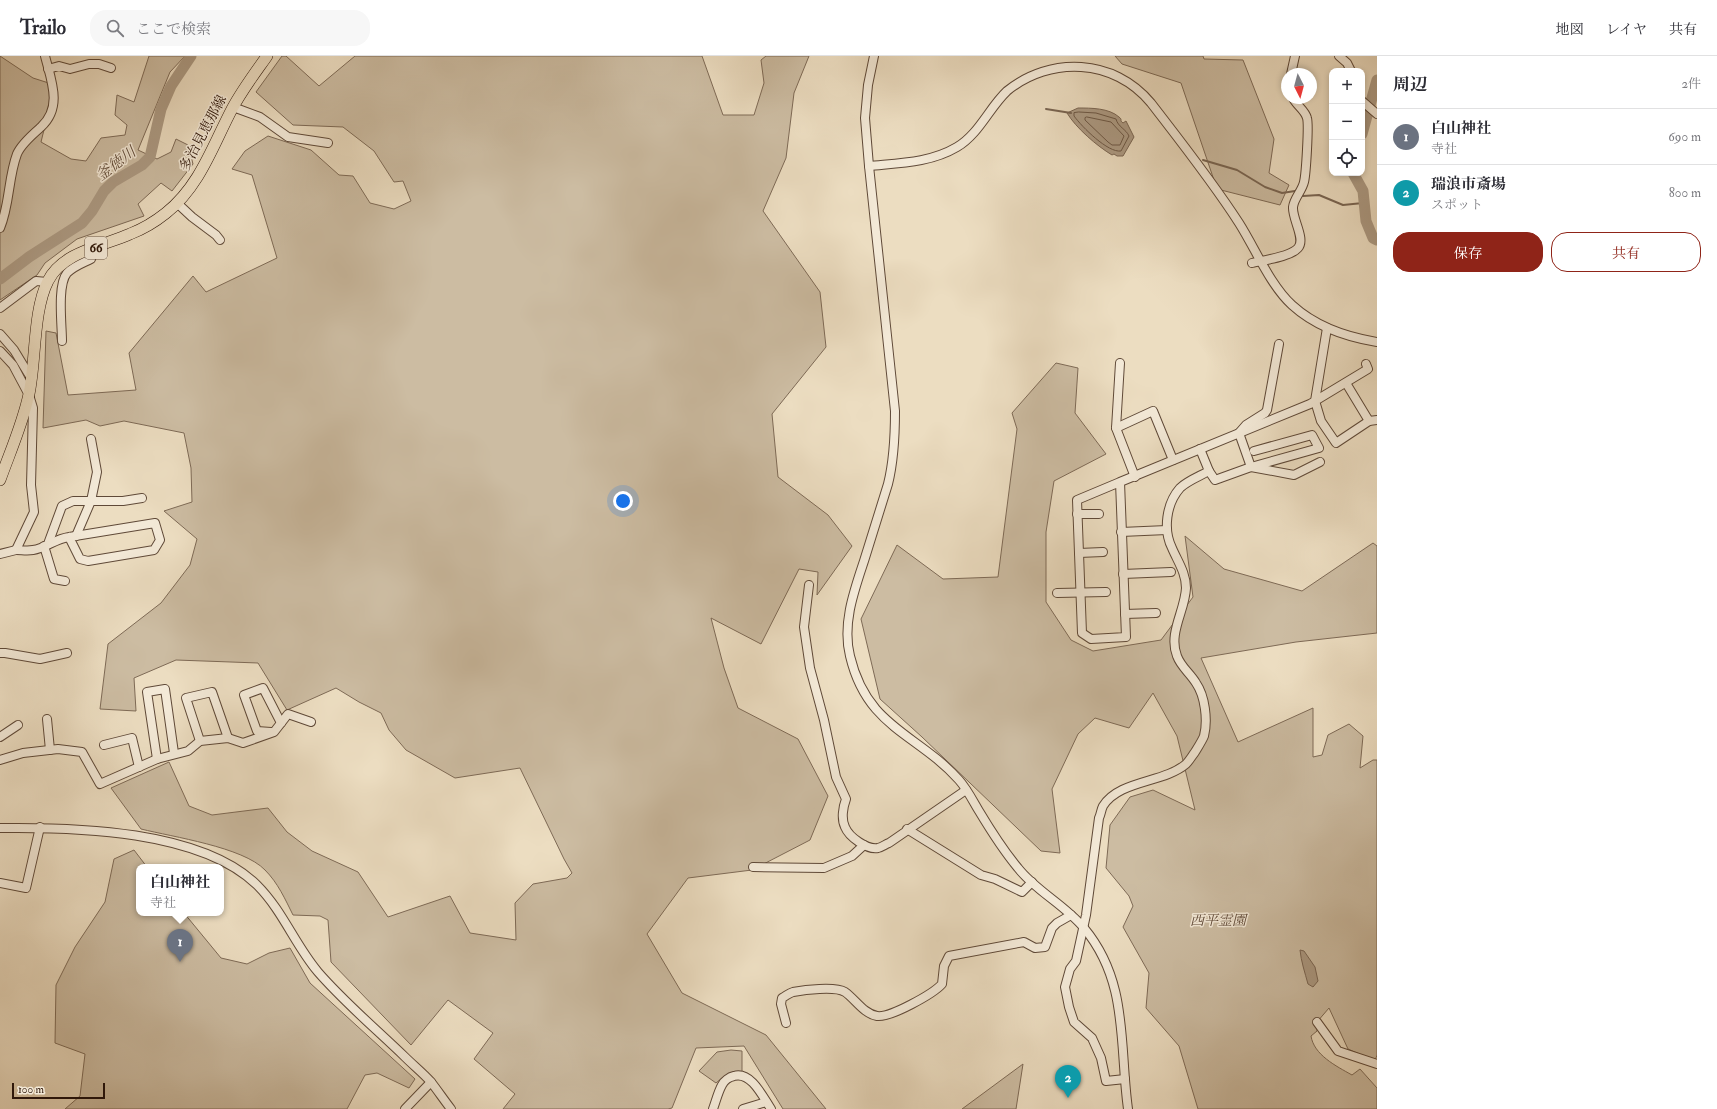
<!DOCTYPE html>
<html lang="ja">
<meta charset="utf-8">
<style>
:root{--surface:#fff;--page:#f7f7f7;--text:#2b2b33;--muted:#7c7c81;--line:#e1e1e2;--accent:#8f2418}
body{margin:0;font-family:"IM FELL Double Pica","Noto Serif JP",serif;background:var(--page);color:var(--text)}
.controls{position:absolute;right:12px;top:12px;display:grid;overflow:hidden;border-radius:8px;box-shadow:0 2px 6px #0003}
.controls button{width:36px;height:36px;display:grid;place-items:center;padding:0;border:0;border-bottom:1px solid var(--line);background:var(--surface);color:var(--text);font:20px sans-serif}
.compass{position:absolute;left:1281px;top:12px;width:36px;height:36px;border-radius:50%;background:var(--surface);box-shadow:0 2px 6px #0003;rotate:174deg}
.scale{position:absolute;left:12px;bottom:10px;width:93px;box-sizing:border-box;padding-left:4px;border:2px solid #30180a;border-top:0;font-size:11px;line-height:14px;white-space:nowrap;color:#30180a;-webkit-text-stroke:3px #f3e9d7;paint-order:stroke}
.you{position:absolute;left:623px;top:445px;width:14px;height:14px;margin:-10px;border:3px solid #fff;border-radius:50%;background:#1a73e8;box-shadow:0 0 0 6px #1a73e833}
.badge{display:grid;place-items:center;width:26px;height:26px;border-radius:50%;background:var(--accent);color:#fff;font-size:13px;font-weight:700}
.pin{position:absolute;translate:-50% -33px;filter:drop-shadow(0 1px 2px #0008)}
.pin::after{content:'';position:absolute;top:21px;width:14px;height:12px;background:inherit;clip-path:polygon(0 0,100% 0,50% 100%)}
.popup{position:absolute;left:136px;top:808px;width:88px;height:52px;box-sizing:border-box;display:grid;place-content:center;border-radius:8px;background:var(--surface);filter:drop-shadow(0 1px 3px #0005);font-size:13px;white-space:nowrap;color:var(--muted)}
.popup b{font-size:15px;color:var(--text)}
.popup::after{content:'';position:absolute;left:50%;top:100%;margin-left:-8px;border:8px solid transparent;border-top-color:var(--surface)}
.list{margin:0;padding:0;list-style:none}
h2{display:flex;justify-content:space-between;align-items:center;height:52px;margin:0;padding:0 16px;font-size:17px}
h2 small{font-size:13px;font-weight:400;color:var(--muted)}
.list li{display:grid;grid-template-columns:26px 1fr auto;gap:12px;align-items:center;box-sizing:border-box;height:56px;padding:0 16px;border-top:1px solid var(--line)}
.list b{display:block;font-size:15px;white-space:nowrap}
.list p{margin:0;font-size:13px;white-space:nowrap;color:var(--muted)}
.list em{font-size:13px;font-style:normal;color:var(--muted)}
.actions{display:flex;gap:8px;padding:12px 16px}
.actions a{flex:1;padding:9px 0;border:1px solid var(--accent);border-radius:16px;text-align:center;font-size:14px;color:var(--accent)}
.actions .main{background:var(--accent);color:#fff}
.icon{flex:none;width:22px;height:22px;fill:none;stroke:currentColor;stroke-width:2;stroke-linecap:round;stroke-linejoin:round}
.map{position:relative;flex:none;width:1377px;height:1053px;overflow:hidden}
header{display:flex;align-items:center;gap:24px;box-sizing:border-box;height:56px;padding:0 20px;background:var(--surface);border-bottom:1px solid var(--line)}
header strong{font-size:19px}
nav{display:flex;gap:22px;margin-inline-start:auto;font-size:14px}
.search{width:280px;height:36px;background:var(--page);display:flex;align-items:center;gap:10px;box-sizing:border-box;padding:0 14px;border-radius:16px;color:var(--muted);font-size:15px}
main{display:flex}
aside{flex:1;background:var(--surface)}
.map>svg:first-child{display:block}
.green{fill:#ccbca2;stroke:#7e6a56}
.water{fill:#ac9a83;stroke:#7a6653}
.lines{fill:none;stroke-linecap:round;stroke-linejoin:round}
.shore{stroke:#6e5946;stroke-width:1}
.stream{stroke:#7a6653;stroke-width:2}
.river{stroke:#ac9a83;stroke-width:11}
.minor-casing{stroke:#5f4938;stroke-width:10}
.major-casing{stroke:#30180a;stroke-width:12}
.minor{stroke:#f3e9d7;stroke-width:8}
.major{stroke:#ecddc1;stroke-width:11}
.labels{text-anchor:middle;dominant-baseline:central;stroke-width:3;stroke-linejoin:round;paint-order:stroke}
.shield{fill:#f3e9d7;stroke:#6a5748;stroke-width:1}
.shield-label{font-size:13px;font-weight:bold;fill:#30180a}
.street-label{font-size:14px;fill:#30180a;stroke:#f3e9d7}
.park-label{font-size:14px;font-style:italic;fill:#5f4938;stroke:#f3e9d7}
.water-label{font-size:15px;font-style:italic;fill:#624c3a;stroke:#f3e9d7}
</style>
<header>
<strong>Trailo</strong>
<div class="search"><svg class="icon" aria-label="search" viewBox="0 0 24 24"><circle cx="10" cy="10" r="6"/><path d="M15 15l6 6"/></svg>ここで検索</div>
<nav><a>地図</a><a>レイヤ</a><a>共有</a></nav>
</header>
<main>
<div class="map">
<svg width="1377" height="1053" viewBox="0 0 1377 1053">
<rect width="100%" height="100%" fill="#ecddc1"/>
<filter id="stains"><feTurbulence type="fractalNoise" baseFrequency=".005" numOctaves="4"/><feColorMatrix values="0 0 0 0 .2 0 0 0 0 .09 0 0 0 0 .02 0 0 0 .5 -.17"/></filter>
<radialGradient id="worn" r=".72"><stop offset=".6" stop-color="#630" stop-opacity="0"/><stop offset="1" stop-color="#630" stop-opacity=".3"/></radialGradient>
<g class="green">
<polygon points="0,0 33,22 55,29 41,86 71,103 86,105 101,82 125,79 127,69 115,59 117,39 134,46 149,0 185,0 170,16 138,94 157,103 171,96 176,83 188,89 193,108 172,135 161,127 138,148 144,160 77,183 45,207 37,219 0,244"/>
<path d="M 282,0 L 286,0 L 319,30 L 355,0 L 702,0 L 723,59 L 754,59 L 764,27 L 761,4 L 766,0 L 809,0 L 794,37 L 786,102 L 763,155 L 820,236 L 826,291 L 772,358 L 778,421 L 828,459 L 852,490 L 817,539 L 818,516 L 799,513 L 761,588 L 711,562 L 724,612 L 738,652 L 798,683 L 828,740 L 810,784 L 752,814 L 688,822 L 647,878 L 682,937 L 766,979 L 826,1053 L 783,1053 L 744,990 L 696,992 L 672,1052 L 668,1053 L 503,1053 L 515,1038 L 474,1003 L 493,977 L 448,944 L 411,989 L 331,906 L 328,864 L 320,860 L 293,859 C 285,843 278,827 265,814 C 243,791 173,781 141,773 L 111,732 L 169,706 L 189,750 L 212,759 L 268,752 L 287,776 L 312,795 L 358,816 L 388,861 L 450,840 L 470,877 L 516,884 L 515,847 L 533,828 L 567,822 L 572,817 L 564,803 L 520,712 L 455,722 L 406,694 L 389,674 L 381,657 L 359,646 L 336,632 L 287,654 L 258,607 L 176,604 L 134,622 L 136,655 L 100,653 L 108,588 L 161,547 L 190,509 L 197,483 L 164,455 L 192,446 L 191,412 L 184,377 L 124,365 L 100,370 L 86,364 L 43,372 L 46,275 L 56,277 L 68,339 L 136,334 L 129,297 L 193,220 L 206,236 L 277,202 L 252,119 L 232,113 L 245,95 L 268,80 L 311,94 L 339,119 L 353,120 L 370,147 L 394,153 L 411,145 L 403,125 L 394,126 L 374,95 L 343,71 L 293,69 L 256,36 Z"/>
<polygon points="1115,0 1203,0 1204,3 1243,4 1274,83 1269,117 1289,129 1280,149 1217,133 1181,27 1122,8"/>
<path d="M 1056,307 L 1078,312 L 1075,357 L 1106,398 L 1054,425 L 1046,476 L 1046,546 L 1071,584 L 1093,595 L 1161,584 L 1193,541 L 1185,480 L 1224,513 L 1302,535 L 1373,487 L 1377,490 L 1377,577 L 1296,586 L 1201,602 L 1238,686 L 1313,652 L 1313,701 L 1322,699 L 1328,679 L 1349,668 L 1363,680 L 1360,712 L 1373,704 L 1377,704 L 1377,999 L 1375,1005 L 1348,993 L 1329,952 L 1317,966 L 1317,975 L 1311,980 C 1314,999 1336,1010 1352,1019 L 1360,1013 L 1377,1032 L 1377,1053 L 1198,1053 L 1179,990 L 1146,952 L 1149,917 L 1123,871 L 1133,850 L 1129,840 L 1106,812 L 1110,769 L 1130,741 L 1153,734 L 1195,754 L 1177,680 L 1153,637 L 1129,672 L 1095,662 L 1078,678 L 1052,733 L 1060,797 L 1041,795 L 922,681 L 880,643 L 861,563 L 897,489 L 943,523 L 998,521 L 1017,373 L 1012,357 Z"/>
<polygon points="134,794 147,811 139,811 139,857 184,857 221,902 247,908 269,897 290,892 310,927 415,1023 409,1032 377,1017 365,1019 347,1053 65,1053 80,1040 85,998 55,987 56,929 75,891 105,846 114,803"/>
<polygon points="731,994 742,995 742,1019 723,1021 716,1027 699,1015 717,996"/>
<polygon points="1023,1008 1016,1053 962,1053"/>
</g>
<g class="water">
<path d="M 1078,52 C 1091,52 1109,52 1119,61 C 1123,64 1119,64 1123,67 L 1126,65 L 1134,81 L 1123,100 L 1117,100 L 1114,98 L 1112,99 C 1097,90 1076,72 1067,57 Z"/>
<path d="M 1300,894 L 1304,895 L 1315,911 L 1318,925 L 1313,931 L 1308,928 C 1305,917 1301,905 1300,894 Z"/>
</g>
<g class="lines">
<g class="shore">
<path d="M 1079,56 L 1096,57 L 1116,63 C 1118,71 1126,73 1129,80 L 1121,95 C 1108,97 1082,71 1074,60 L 1074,57 Z"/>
<polygon points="1087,61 1111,66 1124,80 1120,89 1112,89 1108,86 1085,64 1085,62"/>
</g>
<g class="stream">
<polyline points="1046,53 1071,57"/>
<polyline points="1203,104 1237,114 1265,131 1282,137 1295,135"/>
<polyline points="1303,140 1319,139 1343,149 1363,147"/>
</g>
<g class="river">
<polyline points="1362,78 1377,24"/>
<polyline points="1353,117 1363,135 1366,165 1373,182 1377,184"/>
<polyline points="0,223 29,201 82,167 92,155 104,135 113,126 142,109 150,101 161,53 171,30 191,0"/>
</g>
<defs>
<g id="minor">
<path d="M 874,0 L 868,29 L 865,62 L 869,110 L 895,355 C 895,380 894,404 888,428 C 880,453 872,479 864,505 C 854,535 842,568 850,600 C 867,672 917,677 959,724 C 967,733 973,745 979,755 C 991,775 1003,794 1018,812 C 1036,835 1065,849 1084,872 C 1129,926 1119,988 1128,1053"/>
<polyline points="1339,0 1347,7 1351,15"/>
<polyline points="48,13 59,10 70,13 89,8 99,8 111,12"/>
<polyline points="1291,18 1295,0"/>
<polyline points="1362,45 1377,58"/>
<polyline points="233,51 260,61 288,81 328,87"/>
<path d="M 869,110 C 899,107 930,107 957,91 C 979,78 989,52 1007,35 C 1050,0 1114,2 1151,47 C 1181,86 1212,125 1239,167 C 1255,192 1270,229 1292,249 C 1315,270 1346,281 1377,286"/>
<polyline points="177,147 192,161 216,179 220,184"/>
<path d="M 0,172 C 10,148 8,122 17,98 C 21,88 33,78 41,71 C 63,51 51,24 45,0"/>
<path d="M 1252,207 C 1264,204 1290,201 1298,192 C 1306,183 1292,163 1293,151 C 1294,142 1302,135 1304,126 C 1306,118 1309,69 1307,62 C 1305,54 1296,49 1293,42"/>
<polyline points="0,252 36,225 47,226"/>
<polyline points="0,278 14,294 31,322"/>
<path d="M 62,285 C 62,269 57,229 67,217 C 74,210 83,207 91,203 L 94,193"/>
<polyline points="1279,288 1267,354 1265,357 1246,369 1239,377 1251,411 1294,419 1320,406"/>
<path d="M 0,295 L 13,309 L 29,339 L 33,352 L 31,429 L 34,456 L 16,494 C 22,494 27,495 33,494 C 46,492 55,483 69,481 L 155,467 L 160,484 L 154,494 L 88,505 L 80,503 L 69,481"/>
<polyline points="1120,307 1116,372 1135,421"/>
<polyline points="1366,308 1368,313 1315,345 1321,365 1336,387 1369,365 1377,364"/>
<polyline points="1346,327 1369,365"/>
<polyline points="1116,372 1153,355 1173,404"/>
<polyline points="1209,415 1215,424 1251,411 1319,392 1312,379 1254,395"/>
<polyline points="1120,426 1077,444 1082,577 1091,583 1126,581 1120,426 1310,348 1315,345 1327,272"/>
<polyline points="1077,458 1099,458"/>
<polyline points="1121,476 1167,474"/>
<polyline points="76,480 91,445 97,416 91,383"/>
<polyline points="48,488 62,450 73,445 123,445 142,442"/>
<polyline points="44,490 54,523 65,525"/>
<polyline points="1079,497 1103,496"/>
<polyline points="0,498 16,494"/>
<polyline points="1123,518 1171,516"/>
<path d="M 809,529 L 804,571 L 810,612 L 824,664 L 836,721 L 846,743 C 843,751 841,763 845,771 C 849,781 867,794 878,792 C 882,791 886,788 889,787 L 966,734"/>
<polyline points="1057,537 1106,536"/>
<polyline points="1125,558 1156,557"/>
<polyline points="0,597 5,597 40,603 67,597"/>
<polyline points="47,663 50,694"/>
<polyline points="271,676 257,675 244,639 263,632 281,667"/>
<polyline points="0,681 18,669"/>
<polyline points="200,685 186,642 212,636 228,682"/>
<polyline points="104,689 132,682 139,711"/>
<polyline points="157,703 147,636 165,633 174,697"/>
<polyline points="0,704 23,697 58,693 82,696 100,728 157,703 188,695 200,685 228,682 243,687 274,676 288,658 311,666"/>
<path d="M 0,772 C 75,771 201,774 257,829 C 283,855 295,889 318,916 C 344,946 376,973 405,1001 C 413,1009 423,1017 431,1026 C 438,1035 444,1044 451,1053"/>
<polyline points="907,773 981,819 995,823 1022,836 1032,826"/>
<polyline points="753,811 824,812 852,800 864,789"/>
<polyline points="0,827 26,832 40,771"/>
<polyline points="1317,966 1338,995 1377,1008"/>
<path d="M 786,967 L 781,948 L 782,942 C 786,940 789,937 793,936 C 804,934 835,930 845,936 C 855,943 864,958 877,960 C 890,962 933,938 942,928 L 944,910 L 949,900 L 1024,886 L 1035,892 L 1045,891 L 1052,872 L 1057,867 L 1071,859"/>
<path d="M 1125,1023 L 1106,1025 L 1101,1002 L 1092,982 L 1074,966 L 1069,951 L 1065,931 L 1070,913 L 1076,905 L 1086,859 L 1099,762 C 1101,758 1101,754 1103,750 C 1119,724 1164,727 1186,708 C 1189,705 1192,700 1195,696 C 1198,691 1202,685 1204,680 C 1208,664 1205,640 1196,627 C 1190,617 1181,611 1177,600 C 1168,577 1185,555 1186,532 C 1186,517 1178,506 1172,492 C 1163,474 1166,448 1180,432 C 1187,425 1200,420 1209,415 L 1200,393"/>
<polyline points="405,1053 431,1026"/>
<path d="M 713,1053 C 716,1045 718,1036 722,1029 C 724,1025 729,1021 734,1020 C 751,1015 763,1041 771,1053"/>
<polyline points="743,1053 766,1046"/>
</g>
<path id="major" d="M 0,424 C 10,396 23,367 29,338 C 36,305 33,254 48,225 C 62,196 103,190 130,178 C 143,173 156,165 166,157 C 200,130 213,89 232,53 C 242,34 255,17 267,0"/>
</defs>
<use href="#minor" class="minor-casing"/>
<use href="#major" class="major-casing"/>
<use href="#minor" class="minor"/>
<use href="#major" class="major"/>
</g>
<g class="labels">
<rect class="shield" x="85" y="181" width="22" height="22" rx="3"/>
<g class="shield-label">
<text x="96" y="192">66</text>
</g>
<g class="street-label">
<text transform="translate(203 77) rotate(-62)">多治見恵那線</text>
</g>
<g class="park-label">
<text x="1218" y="864">西平霊園</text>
</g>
<g class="water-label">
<text transform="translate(116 108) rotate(-37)">釜徳川</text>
</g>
</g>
<rect width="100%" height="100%" filter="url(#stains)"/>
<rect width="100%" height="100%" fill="url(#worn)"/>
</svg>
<div class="controls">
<button>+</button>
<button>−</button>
<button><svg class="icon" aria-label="locate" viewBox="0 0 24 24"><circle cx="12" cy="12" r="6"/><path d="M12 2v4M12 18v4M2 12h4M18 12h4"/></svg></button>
</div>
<svg class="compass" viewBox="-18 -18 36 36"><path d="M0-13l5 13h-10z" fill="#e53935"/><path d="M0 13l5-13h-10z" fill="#7c7c81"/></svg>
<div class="scale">100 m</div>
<div class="you"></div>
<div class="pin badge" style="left:180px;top:906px;background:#6b7280">1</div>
<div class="popup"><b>白山神社</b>寺社</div>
<div class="pin badge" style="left:1068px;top:1042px;background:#0f9aa8">2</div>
</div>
<aside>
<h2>周辺<small>2件</small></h2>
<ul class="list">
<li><span class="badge" style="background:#6b7280">1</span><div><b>白山神社</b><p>寺社</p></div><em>690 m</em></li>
<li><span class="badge" style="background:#0f9aa8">2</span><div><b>瑞浪市斎場</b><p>スポット</p></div><em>800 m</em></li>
</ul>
<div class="actions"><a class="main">保存</a><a>共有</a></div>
</aside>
</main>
